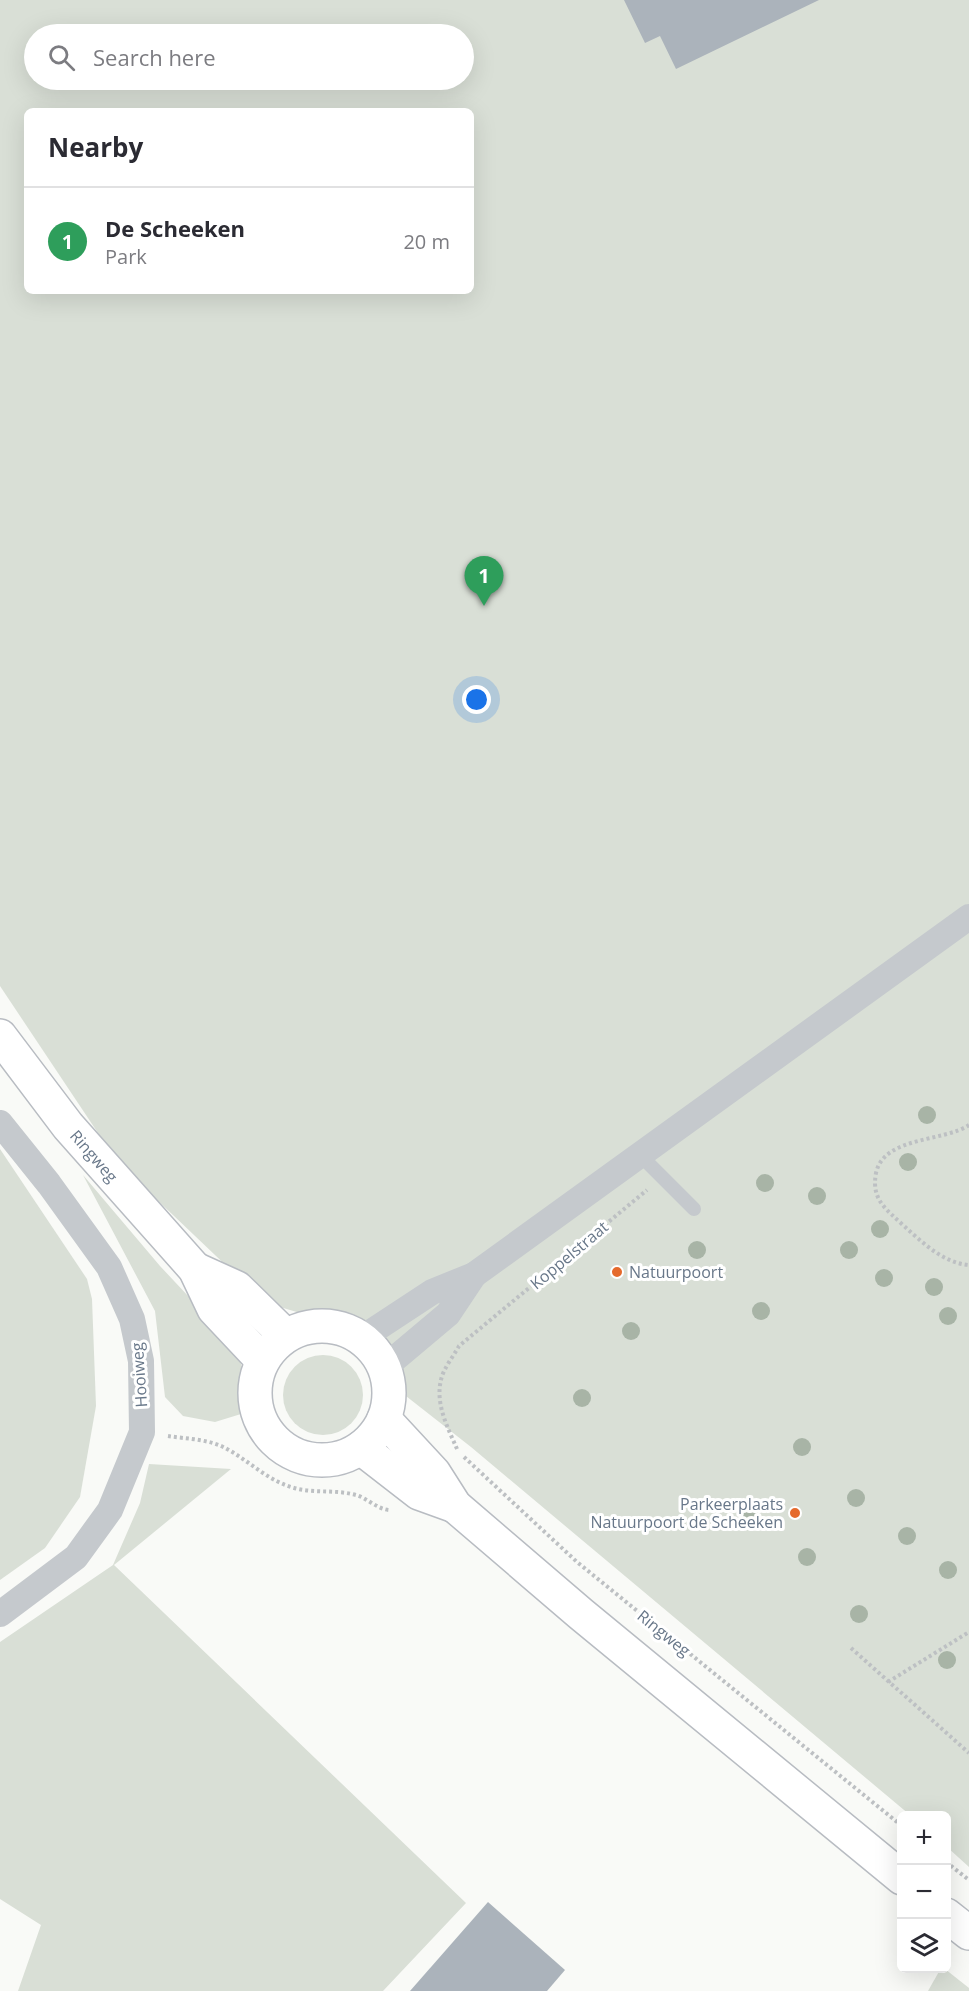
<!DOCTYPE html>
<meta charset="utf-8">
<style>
:root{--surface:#fff;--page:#f2f2f3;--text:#2b2b33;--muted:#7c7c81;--line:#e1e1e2;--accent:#ea580c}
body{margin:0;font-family:"Open Sans",sans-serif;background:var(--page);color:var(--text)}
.controls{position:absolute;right:18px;bottom:18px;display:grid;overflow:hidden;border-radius:9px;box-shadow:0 6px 24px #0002}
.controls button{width:54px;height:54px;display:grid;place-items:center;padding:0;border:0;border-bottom:2px solid var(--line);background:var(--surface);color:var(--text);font:30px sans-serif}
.you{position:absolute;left:477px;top:700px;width:21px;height:21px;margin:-15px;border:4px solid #fff;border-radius:50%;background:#1a73e8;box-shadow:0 0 0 9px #1a73e833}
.badge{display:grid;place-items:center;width:39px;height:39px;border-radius:50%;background:var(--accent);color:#fff;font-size:20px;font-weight:700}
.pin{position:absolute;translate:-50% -50px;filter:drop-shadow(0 2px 3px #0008)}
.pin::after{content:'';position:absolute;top:32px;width:21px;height:18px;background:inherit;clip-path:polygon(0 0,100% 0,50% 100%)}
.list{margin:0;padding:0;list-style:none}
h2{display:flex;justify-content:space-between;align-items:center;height:78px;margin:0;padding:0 24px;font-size:26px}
h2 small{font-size:20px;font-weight:400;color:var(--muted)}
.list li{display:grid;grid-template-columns:39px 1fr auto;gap:18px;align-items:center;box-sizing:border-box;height:108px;padding:0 24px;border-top:2px solid var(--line)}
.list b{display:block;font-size:22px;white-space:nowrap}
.list p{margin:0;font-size:20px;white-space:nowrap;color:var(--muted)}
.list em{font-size:20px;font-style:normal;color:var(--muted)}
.icon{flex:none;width:33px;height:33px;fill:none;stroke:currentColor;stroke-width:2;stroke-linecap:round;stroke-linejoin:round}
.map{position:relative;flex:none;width:969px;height:1991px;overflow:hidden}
.search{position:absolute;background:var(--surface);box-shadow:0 6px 24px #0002;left:24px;top:24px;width:450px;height:66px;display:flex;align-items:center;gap:15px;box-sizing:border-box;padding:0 21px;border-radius:33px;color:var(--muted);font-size:22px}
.panel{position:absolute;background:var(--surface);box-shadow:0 6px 24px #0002;left:24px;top:108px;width:450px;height:186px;border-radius:9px}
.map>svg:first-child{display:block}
.green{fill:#d9dfd6;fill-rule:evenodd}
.building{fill:#abb3bb}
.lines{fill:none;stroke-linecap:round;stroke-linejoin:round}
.secondary-casing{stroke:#b8bcc2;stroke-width:36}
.path{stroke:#bdc0c3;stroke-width:4;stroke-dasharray:3 3;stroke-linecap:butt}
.lane{stroke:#c5c9cd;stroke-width:14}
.street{stroke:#c5c9cd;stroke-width:26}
.secondary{stroke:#fff;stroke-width:33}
.tree{fill:#a8b4a6}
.poi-dot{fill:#e56a2c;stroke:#fff;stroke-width:2}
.labels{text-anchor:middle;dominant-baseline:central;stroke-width:6;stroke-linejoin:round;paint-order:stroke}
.street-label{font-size:16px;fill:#687789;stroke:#fff}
.poi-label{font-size:16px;fill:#687789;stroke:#fff;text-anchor:start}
</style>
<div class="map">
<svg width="969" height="1991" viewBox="0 0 969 1991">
<rect width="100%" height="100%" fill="#f9faf7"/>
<g class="green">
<path d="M 0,0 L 969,0 L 969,1867 L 947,1847 L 946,1816 L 910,1815 L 471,1447 L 300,1313 L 280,1307 L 236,1275 L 132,1176 L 100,1136 L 0,986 ZM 34,34 L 464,34 L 464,80 L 34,80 ZM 27,111 L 471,111 L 471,291 L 27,291 Z"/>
<polygon points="0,1149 87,1279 92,1299 96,1406 80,1497 45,1548 0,1580"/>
<polygon points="83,1175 160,1266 234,1345 242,1367 240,1386 241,1414 215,1422 183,1416 165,1397 155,1311"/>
<circle cx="323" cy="1395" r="40"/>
<polygon points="149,1464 231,1469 114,1565 466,1903 383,1991 18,1991 41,1925 0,1899 0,1642 113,1565 140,1503"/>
<polygon points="941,1968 945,1969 969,1988 969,1991 928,1991"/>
</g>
<g class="building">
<polygon points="624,0 819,0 676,69 660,36 645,43"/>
<polygon points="488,1902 565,1970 547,1991 410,1991"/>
</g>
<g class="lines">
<defs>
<g id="secondary">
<polyline points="0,1036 68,1126 195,1269 214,1309 262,1360"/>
<polyline points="195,1269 237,1288 285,1335"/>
<circle cx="322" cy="1393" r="67"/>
<polyline points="384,1419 434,1473 455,1506 581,1614 902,1878"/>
<polyline points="361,1448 419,1493 455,1506"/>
<polyline points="946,1915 969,1933"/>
</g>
</defs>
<use href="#secondary" class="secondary-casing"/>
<g class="path">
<path d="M 969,1125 C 944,1142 884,1136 876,1173 C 871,1200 886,1209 904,1226 C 922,1242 943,1263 969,1265"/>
<path d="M 168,1436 C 187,1439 210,1439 227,1449 C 249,1461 266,1479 291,1487 C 312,1494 334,1489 356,1495 C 367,1498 377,1509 389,1510"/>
<path d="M 457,1449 C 448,1428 435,1404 441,1380 C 443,1369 453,1357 459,1346 L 647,1190"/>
<polyline points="464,1457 577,1562 902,1826"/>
<polyline points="851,1648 969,1753"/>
<polyline points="888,1682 969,1632"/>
<polyline points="946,1862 969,1880"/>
</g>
<polyline class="lane" points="639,1154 694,1209"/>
<g class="street">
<polyline points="0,1123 49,1184 109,1267 132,1319 141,1361 142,1432 110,1510 76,1557 0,1614"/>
<polyline points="362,1338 432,1292 474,1275 969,917"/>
<polyline points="385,1367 448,1314 474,1275"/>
</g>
<use href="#secondary" class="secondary"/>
</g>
<g class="tree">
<circle cx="927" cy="1115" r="9"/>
<circle cx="908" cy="1162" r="9"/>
<circle cx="765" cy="1183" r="9"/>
<circle cx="817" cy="1196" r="9"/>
<circle cx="880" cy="1229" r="9"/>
<circle cx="697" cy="1250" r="9"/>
<circle cx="849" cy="1250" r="9"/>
<circle cx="884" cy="1278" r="9"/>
<circle cx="934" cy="1287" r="9"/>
<circle cx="761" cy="1311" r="9"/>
<circle cx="948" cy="1316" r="9"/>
<circle cx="631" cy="1331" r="9"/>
<circle cx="582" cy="1398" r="9"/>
<circle cx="802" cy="1447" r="9"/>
<circle cx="856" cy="1498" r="9"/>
<circle cx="748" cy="1515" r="9"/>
<circle cx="907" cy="1536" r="9"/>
<circle cx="807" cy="1557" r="9"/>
<circle cx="948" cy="1570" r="9"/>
<circle cx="859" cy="1614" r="9"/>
<circle cx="947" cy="1660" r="9"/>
</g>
<g class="poi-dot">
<circle cx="617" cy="1272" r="6"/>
<circle cx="795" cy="1513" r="6"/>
</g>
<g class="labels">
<g class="street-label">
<text transform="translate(94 1156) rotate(49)">Ringweg</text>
<text transform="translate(569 1255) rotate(-40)">Koppelstraat</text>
<text transform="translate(139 1375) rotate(-94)">Hooiweg</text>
<text transform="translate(664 1633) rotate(39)">Ringweg</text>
</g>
<g class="poi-label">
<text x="629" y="1272">Natuurpoort</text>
<text x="783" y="1504" text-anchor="end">Parkeerplaats<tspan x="783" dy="18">Natuurpoort de Scheeken</tspan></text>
</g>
</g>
</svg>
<div class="controls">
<button>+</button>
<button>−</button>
<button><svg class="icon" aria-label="layers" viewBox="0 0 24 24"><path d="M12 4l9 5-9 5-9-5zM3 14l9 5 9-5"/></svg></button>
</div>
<div class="you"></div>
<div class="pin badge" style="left:484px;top:606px;background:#2e9e5b">1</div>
<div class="search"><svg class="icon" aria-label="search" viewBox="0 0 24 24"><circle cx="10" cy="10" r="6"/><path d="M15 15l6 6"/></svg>Search here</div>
<section class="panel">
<h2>Nearby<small></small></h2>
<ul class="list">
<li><span class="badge" style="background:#2e9e5b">1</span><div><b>De Scheeken</b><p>Park</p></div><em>20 m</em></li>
</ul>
</section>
</div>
